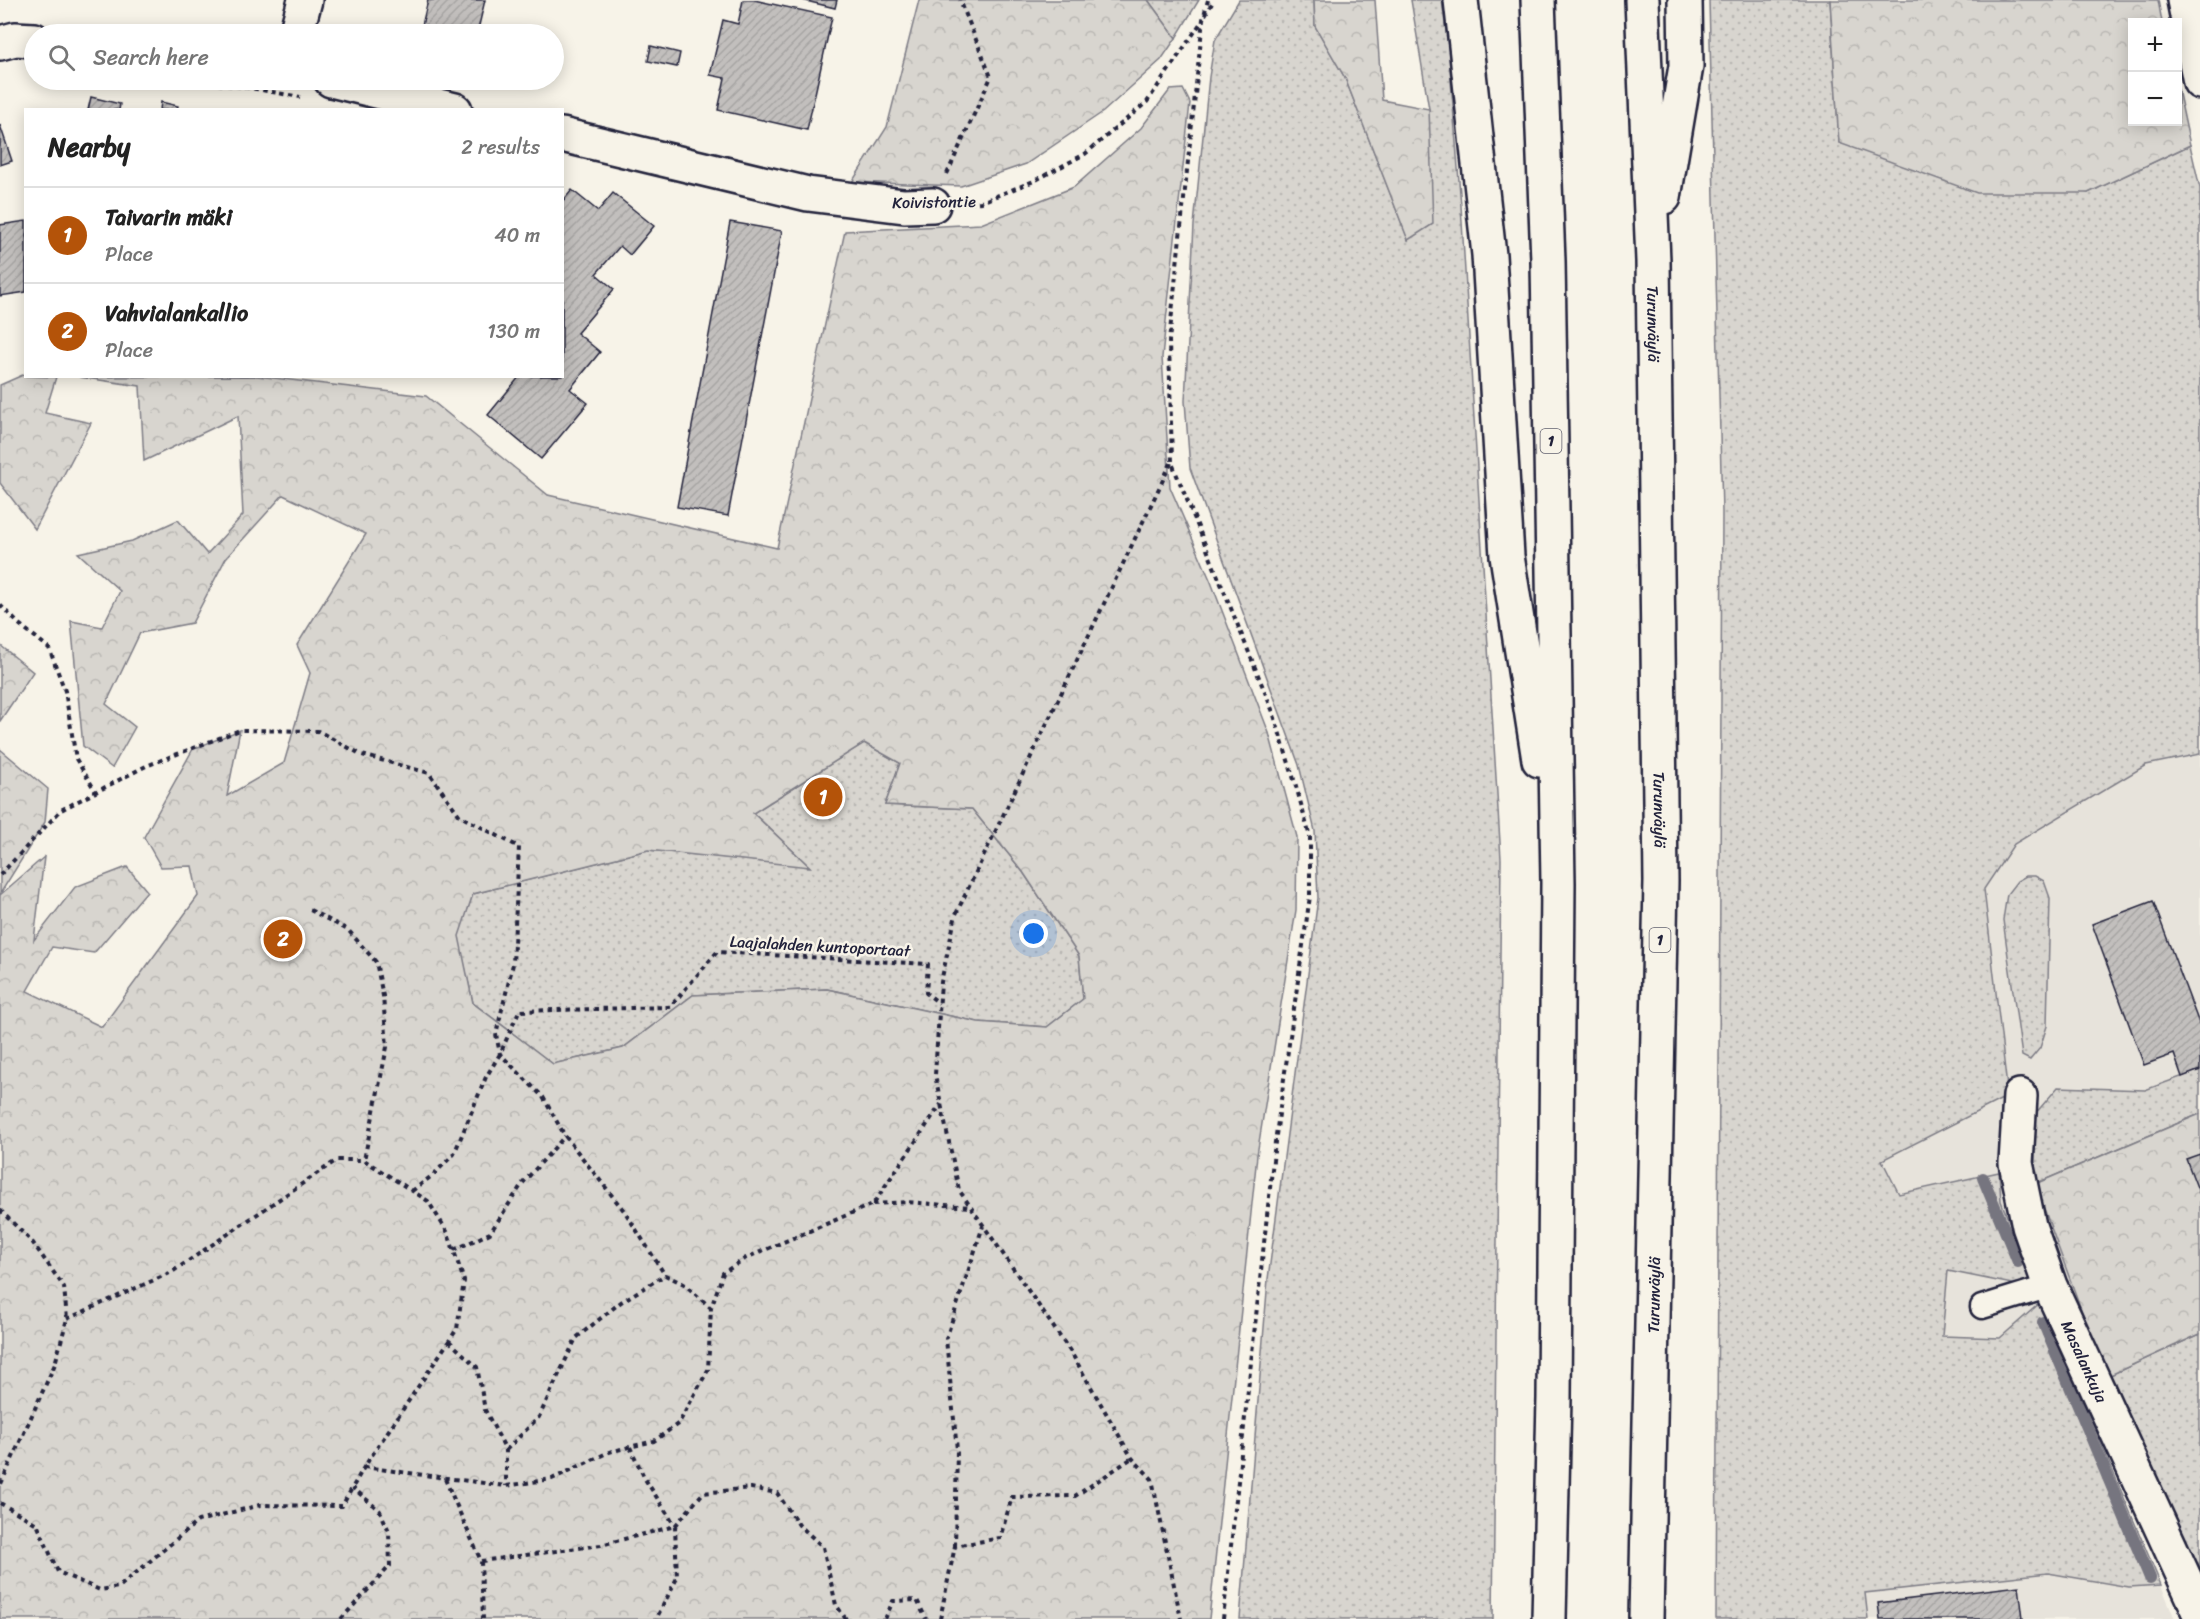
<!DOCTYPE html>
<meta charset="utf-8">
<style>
:root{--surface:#fff;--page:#f6f6f6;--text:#222;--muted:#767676;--line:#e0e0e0;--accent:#b45309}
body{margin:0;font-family:Sriracha,sans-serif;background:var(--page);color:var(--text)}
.controls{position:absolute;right:18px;top:18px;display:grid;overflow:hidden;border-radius:0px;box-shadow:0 3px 15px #0003}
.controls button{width:54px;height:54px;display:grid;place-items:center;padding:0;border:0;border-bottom:2px solid var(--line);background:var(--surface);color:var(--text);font:30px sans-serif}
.you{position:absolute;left:1034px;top:934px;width:21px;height:21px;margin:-15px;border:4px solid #fff;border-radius:50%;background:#1a73e8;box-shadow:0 0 0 9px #1a73e833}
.badge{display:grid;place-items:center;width:39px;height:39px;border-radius:50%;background:var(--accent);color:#fff;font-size:20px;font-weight:700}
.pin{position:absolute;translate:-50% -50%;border:3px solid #fff;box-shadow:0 2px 6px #0006}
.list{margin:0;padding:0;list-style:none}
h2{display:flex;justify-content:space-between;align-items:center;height:78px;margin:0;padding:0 24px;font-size:26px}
h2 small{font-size:20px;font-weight:400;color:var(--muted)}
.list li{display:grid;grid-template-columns:39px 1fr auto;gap:18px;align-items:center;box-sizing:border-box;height:96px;padding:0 24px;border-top:2px solid var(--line)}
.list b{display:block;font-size:22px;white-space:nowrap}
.list p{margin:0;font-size:20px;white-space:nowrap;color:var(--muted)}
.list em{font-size:20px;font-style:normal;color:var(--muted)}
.icon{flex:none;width:33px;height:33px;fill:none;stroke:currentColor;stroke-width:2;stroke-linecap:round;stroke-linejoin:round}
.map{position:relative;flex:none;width:2200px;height:1619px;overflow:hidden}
.search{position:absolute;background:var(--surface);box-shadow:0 3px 15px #0003;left:24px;top:24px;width:540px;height:66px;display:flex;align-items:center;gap:15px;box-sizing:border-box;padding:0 21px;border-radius:33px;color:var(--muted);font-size:22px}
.panel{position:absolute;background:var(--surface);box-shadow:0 3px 15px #0003;left:24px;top:108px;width:540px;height:270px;border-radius:0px}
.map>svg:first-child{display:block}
.built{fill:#e7e3db}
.green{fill:url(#green-dots);stroke:#7d7c85;stroke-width:1.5}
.forest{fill:url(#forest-crowns);stroke:#7d7c85;stroke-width:1.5;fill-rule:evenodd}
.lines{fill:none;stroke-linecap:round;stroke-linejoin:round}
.stream{stroke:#76747f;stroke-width:12}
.building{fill:url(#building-hatch);stroke:#22223b;stroke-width:1.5}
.lane-casing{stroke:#22223b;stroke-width:27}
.street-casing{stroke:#22223b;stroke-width:38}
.secondary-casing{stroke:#22223b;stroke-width:38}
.highway-casing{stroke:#22223b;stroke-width:38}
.path{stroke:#22223b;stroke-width:4;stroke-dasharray:4.5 4.5;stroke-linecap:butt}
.lane{stroke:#f7f3e8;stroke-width:22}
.street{stroke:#f7f3e8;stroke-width:33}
.secondary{stroke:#f7f3e8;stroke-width:33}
.highway{stroke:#f7f3e8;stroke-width:33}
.labels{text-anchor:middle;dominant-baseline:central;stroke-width:5;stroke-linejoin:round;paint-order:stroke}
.shield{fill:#f7f3e8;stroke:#62616f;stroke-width:1.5}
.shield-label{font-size:15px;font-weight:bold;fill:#22223b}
.street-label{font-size:16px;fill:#22223b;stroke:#f7f3e8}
</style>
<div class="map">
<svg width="2200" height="1619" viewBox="0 0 2200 1619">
<defs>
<pattern id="green-dots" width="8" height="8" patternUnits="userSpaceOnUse" patternTransform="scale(1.5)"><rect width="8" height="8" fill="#d8d5cf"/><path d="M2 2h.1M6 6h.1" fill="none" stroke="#b9b7b3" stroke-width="1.8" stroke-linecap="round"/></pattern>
<pattern id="forest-crowns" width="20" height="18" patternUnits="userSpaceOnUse" patternTransform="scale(1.5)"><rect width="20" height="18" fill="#d8d5cf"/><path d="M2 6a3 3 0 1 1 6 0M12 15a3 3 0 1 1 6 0" fill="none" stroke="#b9b7b3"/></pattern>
<pattern id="building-hatch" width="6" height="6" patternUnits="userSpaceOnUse" patternTransform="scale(1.5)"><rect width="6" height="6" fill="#c2bfbd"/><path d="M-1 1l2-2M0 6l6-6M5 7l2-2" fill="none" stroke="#a6a4a3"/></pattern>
</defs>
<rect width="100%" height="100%" fill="#f7f3e8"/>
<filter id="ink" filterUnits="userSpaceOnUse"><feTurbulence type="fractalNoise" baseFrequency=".0167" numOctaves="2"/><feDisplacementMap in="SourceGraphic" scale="12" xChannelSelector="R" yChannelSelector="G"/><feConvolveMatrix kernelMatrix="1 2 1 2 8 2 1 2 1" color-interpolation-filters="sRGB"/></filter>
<g filter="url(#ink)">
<g class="built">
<polygon points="2200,754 2200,1070 2145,1090 2058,1087 2035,1184 2073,1288 2041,1302 2000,1338 1942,1336 1948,1271 2012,1284 2032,1279 2001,1201 1999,1173 1899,1194 1882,1160 2007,1096 1984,889 2014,844 2146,765"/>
<polygon points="2048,1573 2129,1587 2161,1585 2175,1619 1868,1619 1865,1593"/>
</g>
<g class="green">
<polygon points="1148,0 1199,0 1176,38"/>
<polygon points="1239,0 1314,0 1315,26 1345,78 1408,239 1429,109 1411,0 1442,0 1449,55 1461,206 1501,859 1493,1619 1240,1619 1268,1279 1318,898 1315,831 1299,765 1190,468 1185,401 1194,225 1209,77 1215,40"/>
<polygon points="1709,0 1830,0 1839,143 2088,193 2190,145 2200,188 2200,754 2146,765 2014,844 1984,889 2008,1096 1882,1160 1899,1194 1999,1172 2001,1201 2032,1279 2012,1284 1948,1271 1942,1336 2000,1338 2041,1302 2161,1585 2129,1587 2048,1573 1865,1593 1868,1619 1716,1619 1722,512"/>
<polygon points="864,743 900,763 885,805 972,809 1023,872 1079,956 1083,999 1047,1027 978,1022 827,989 693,995 623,1048 553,1064 473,1003 458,936 473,894 648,850 809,866 753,813"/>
<polygon points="2026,876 2035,876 2044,881 2050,898 2047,1026 2040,1048 2030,1060 2022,1056 2003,920 2007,894 2017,881"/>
<polygon points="2200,1070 2200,1114 2035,1184 2035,1114 2058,1087 2145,1090"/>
<polygon points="2200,1334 2200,1577 2106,1377"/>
</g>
<g class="forest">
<polygon points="919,0 1148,0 1176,38 1161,60 1103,112 1026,164 961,186 852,182 887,127"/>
<polygon points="1314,0 1375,0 1382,100 1429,109 1433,224 1408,240 1345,78 1315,26"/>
<polygon points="1830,0 2158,0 2162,22 2132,22 2132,122 2178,122 2178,89 2190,145 2088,193 1977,193 1839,143"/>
<path d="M 1183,89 L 1190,103 L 1162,357 L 1170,487 L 1211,582 L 1269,733 L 1297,837 L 1296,910 L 1257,1155 L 1209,1619 L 0,1619 L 0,895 L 44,857 L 34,940 L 75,887 L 127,867 L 147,891 L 94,953 L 52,947 L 27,991 L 102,1027 L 198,896 L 192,866 L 161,867 L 144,837 L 193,749 L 240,730 L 227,796 L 284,763 L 310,673 L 297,645 L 366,534 L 283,495 L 226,558 L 192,623 L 140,633 L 106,704 L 135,727 L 112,768 L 83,746 L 71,621 L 102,627 L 120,591 L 78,553 L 132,541 L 178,520 L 207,554 L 243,515 L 238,416 L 144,461 L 140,386 L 79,377 L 257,376 L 426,396 L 548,495 L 777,548 L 845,231 L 981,224 L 1074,187 L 1141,128 L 1170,90 ZM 864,743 L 900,763 L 885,805 L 972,809 L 1023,872 L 1079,956 L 1083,999 L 1047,1027 L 978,1022 L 827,989 L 693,995 L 623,1048 L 553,1064 L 473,1003 L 459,936 L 473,894 L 648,850 L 810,867 L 753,813 Z"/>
<polygon points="25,374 26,376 56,377 45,413 91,423 35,529 0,483 0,385"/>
<polygon points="0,645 33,672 0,721"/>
<polygon points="0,749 48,789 45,822 0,894"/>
<polygon points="2200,1114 2200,1334 2106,1377 2035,1184"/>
</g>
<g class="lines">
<g class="stream">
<polyline points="1983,1178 2018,1262"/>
<polyline points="2043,1322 2150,1578"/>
</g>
</g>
<g class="building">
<polygon points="428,0 485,0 477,34 420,34"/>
<polygon points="743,0 754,0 832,17 807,130 718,110 725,78 710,75 723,20 738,24"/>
<polygon points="802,0 837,0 835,8"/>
<polygon points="651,46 680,53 677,67 648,61"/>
<polygon points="91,97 120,104 119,110 88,110"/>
<polygon points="161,102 178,106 177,110 160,110"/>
<polygon points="0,125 12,161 0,165"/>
<polygon points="572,190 598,211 613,193 654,226 630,255 620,246 596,274 614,289 577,333 600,352 570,389 588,403 541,459 488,415 520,376 562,376 562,202"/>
<polygon points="26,221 26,292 0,296 0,225"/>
<polygon points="730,222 782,231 728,516 677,507"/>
<polygon points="2153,901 2200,1026 2200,1070 2182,1077 2174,1054 2144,1065 2092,924"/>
<polygon points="2200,1154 2200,1195 2186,1159"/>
<polygon points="2019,1586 2023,1619 1880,1619 1878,1603"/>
</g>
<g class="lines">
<defs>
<polyline id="lane" points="1982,1307 2050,1286"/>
<g id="street">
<polyline points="296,34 305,0"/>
<polyline points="0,43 15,39 34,40"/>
<polyline points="331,80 455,110"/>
<polyline points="562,135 808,194 904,206 933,205"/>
<path id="s1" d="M 2020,1096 L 2016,1163 L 2029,1226 L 2050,1286 L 2200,1612"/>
</g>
<polyline id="secondary" points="2184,0 2200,82"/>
<g id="highway">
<polyline points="1461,0 1489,255 1507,556 1539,760"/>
<polyline points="1538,0 1548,261 1558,883 1554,1398 1549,1619"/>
<path id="s2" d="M 1642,0 L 1653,261 L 1661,881 L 1646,1619"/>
<polyline points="1664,197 1686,66 1685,0"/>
</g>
</defs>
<use href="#lane" class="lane-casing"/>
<use href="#street" class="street-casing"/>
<use href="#secondary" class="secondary-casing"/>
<use href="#highway" class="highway-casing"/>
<g class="path">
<polyline points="1208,0 1203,19 1169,341 1172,463 1273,712 1296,786 1310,837 1310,896 1275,1142 1223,1619"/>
<polyline points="1205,15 1214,0"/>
<polyline points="241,32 260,25"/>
<polyline points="182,80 245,87 300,97"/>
<polyline points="947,174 991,77 960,0"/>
<polyline points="969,203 981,202 1034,181 1085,154 1147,102 1202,21"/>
<polyline points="1171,463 956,914 941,982 935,1075 959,1190 1072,1354 1132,1458 1152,1479 1181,1619"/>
<polyline points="0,605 19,624 49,648 65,691 76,759 96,792"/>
<polyline points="0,875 61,810 146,766 240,730 318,731 362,755 429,773 460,816 519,847 513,964 496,1034 500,1054 543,1097 565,1136 625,1212 665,1275"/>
<polyline points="310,910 348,930 376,962 383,996 387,1047 364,1160"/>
<polyline points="412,1191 433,1175 454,1154 486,1077 500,1054 519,1011 670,1007 717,952 928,964 926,993 939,1003"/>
<polyline points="873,1204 907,1202 970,1207"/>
<polyline points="0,1210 33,1243 64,1287 67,1319 55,1364 0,1486"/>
<polyline points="454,1250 490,1233 522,1184 565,1136"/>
<polyline points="449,1341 477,1367 485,1410 506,1450 506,1486"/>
<polyline points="630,1447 645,1479 675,1526 677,1578 656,1619"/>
<polyline points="506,1450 539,1417 576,1338 621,1302 665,1275 684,1284 711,1308"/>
<polyline points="364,1467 506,1486 552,1479 609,1452 654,1441 679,1423 708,1370 711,1308 723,1273 746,1258 873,1204 941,1104"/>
<polyline points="445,1479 481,1561 483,1619"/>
<polyline points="0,1503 37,1524 58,1572 100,1590 119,1587 198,1521 260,1505 342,1506 364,1467 457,1329 464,1281 448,1233 428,1201 364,1160 337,1160 172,1272 67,1319"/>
<polyline points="955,1546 957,1450 946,1339 983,1226"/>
<polyline points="481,1561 601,1545 675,1526 703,1493 751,1488 777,1493 799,1525 823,1547 836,1605 846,1619"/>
<polyline points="341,1619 390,1566 389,1531 380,1511 353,1488"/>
<polyline points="885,1619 893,1601 917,1600 926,1619"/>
<polyline points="940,1619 955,1546 1000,1538 1012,1497 1075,1496 1132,1458"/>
</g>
<use href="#lane" class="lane"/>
<use href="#street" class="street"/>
<use href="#secondary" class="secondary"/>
<use href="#highway" class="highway"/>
</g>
</g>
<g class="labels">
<g class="shield">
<rect x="1540.5" y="429" width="21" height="24" rx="4.5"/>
<rect x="1649.5" y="928" width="21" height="24" rx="4.5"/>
</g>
<g class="shield-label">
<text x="1551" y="441">1</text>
<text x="1660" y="940">1</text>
</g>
<g class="street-label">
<text transform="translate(934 202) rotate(-1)">Koivistontie</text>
<text stroke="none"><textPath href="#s2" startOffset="324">Turunväylä</textPath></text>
<text stroke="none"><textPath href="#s2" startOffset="810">Turunväylä</textPath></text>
<text transform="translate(820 946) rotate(3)">Laajalahden kuntoportaat</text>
<text transform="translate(1654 1295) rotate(-89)">Turunväylä</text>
<text stroke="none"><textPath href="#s1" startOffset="278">Masalankuja</textPath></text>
</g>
</g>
</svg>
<div class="controls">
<button>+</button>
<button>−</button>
</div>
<div class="you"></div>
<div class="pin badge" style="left:823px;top:797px">1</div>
<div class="pin badge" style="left:283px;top:939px">2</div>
<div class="search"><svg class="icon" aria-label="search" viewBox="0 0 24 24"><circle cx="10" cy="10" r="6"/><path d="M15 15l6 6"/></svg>Search here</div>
<section class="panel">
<h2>Nearby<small>2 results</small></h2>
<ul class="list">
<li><span class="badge">1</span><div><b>Taivarin mäki</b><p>Place</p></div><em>40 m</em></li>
<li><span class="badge">2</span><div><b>Vahvialankallio</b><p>Place</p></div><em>130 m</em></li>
</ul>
</section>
</div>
